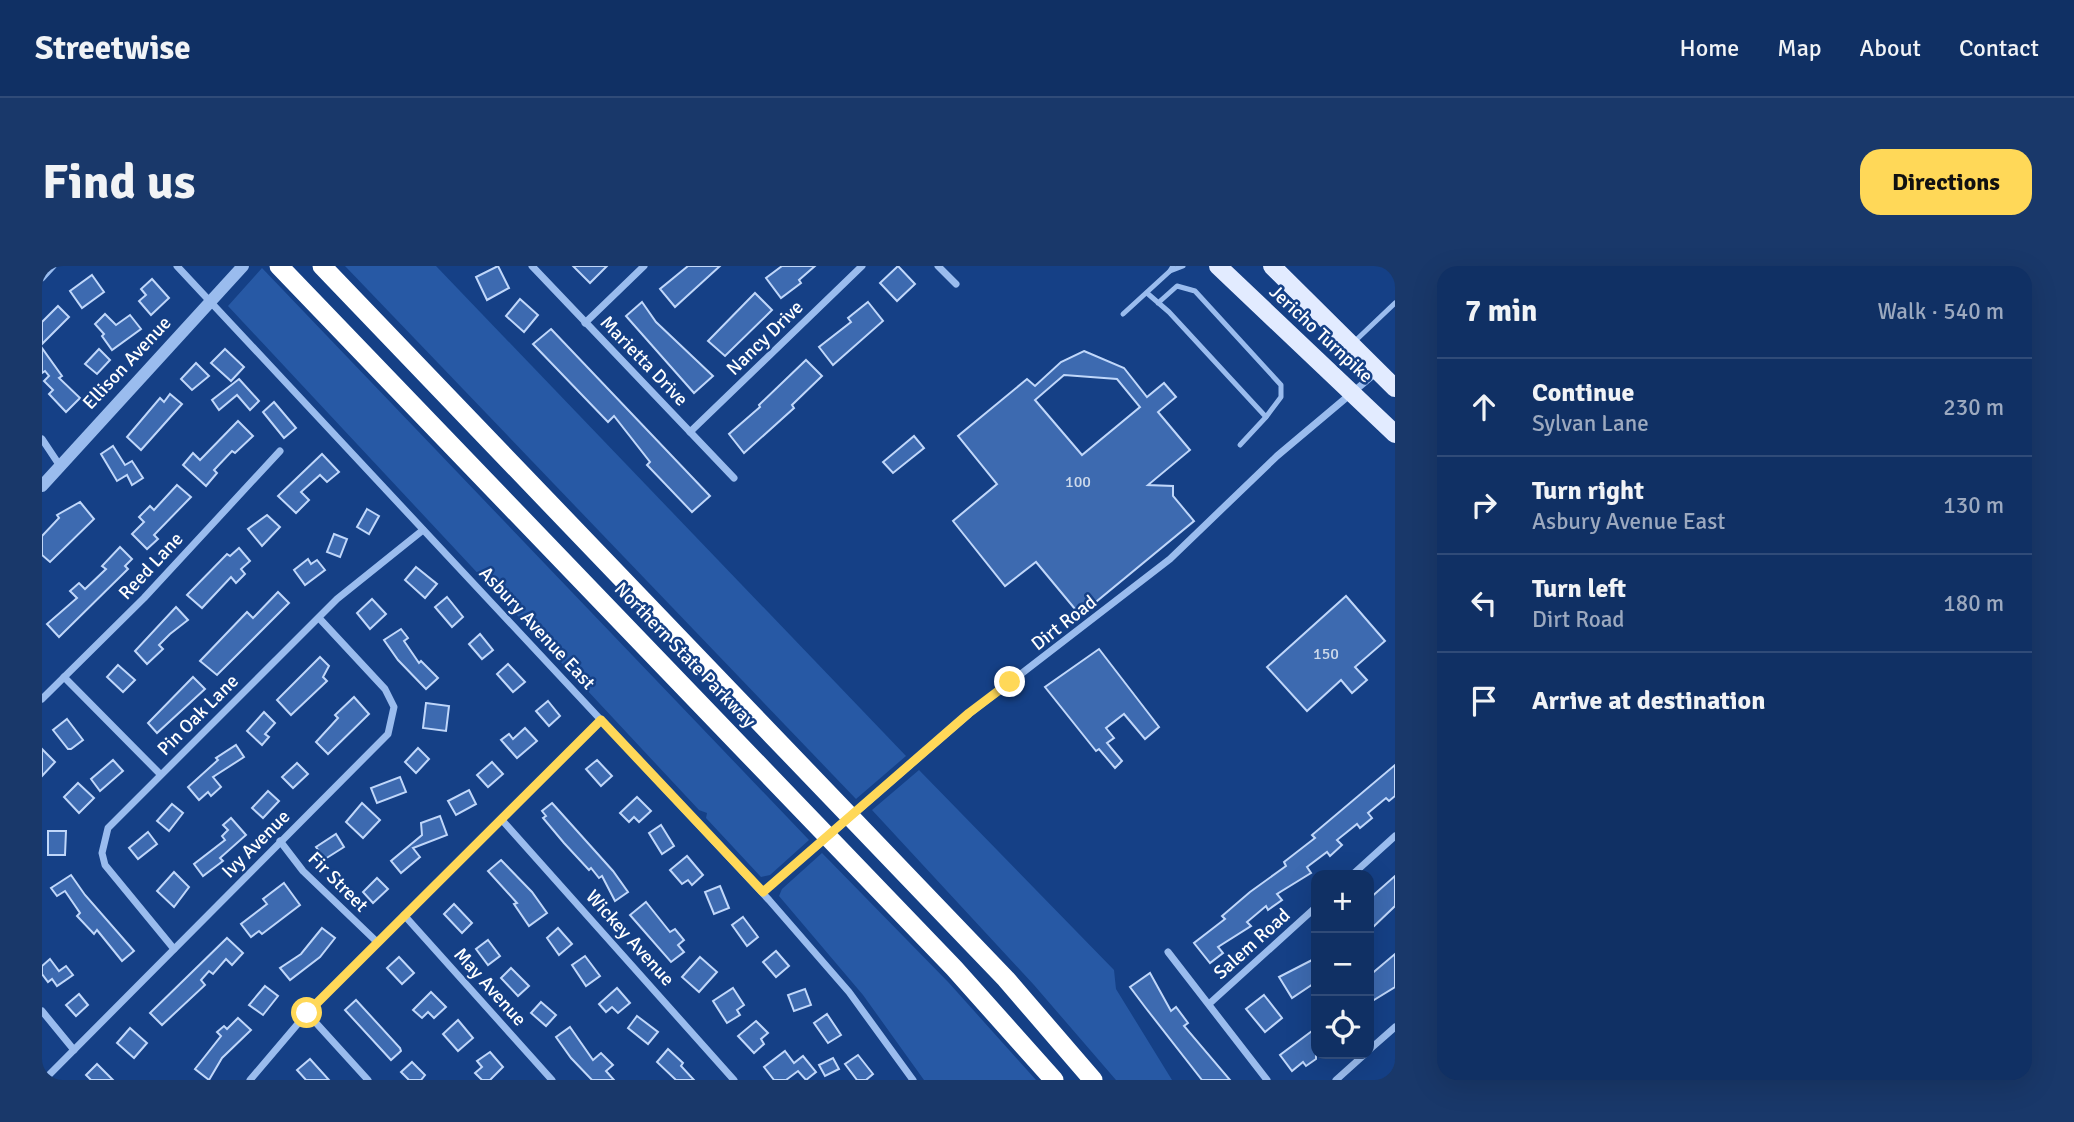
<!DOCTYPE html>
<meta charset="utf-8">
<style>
:root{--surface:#103064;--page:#19386a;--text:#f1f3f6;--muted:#9ca9bf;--line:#304b78;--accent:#ffd858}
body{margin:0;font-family:Signika,sans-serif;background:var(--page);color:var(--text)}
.controls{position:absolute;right:21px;bottom:21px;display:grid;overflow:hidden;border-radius:14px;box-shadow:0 7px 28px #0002}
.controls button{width:63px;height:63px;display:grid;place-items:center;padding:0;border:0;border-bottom:2px solid var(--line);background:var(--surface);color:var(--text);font:35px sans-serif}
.stop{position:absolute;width:21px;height:21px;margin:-16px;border:5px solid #ffd858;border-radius:50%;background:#fff}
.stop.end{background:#ffd858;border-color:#fff;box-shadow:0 2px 7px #0008}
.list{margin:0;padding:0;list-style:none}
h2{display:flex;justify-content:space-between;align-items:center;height:91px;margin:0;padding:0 28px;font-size:30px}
h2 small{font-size:23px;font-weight:400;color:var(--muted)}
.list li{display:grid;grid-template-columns:46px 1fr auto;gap:21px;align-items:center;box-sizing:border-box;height:98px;padding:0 28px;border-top:2px solid var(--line)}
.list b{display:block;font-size:26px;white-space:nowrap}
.list p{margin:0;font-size:23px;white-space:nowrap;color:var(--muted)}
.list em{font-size:23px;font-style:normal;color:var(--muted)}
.icon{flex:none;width:38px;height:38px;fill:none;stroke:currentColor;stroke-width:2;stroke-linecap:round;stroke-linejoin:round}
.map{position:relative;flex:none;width:1353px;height:814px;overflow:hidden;border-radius:21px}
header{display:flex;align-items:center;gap:42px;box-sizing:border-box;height:98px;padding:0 35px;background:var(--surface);border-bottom:2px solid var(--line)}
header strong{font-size:33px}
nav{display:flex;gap:38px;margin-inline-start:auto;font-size:24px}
.intro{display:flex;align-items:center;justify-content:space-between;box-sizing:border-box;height:168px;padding:0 42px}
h1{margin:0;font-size:49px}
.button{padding:18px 32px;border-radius:21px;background:var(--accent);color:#111;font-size:24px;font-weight:700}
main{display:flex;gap:42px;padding:0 42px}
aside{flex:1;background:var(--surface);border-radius:21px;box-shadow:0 7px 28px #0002}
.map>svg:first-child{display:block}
.green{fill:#2759a5}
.building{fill:#3d6ab0;stroke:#c0d7fa;stroke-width:2;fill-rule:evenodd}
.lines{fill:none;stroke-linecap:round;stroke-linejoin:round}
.service{stroke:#9abcee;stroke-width:5}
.minor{stroke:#9abcee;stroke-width:7}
.tertiary{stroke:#9abcee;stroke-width:12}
.primary{stroke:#e2ebff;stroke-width:18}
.motorway{stroke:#fff;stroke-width:19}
.minor-bridge{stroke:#9abcee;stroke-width:7}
.route{stroke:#ffd858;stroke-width:9}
.labels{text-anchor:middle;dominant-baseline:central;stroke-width:5;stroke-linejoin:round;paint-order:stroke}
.number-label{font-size:16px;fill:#cedaeb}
.street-label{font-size:19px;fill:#fff;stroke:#154086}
</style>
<header>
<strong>Streetwise</strong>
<nav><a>Home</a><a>Map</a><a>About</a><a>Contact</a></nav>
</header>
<div class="intro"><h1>Find us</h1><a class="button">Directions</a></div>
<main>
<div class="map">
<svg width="1353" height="814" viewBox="0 0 1353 814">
<rect width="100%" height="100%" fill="#154086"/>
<g class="green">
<polygon points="303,0 394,0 864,490 814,533"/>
<polygon points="220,2 767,574 728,609 719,611 664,552 665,547 657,544 186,40"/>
<polygon points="877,504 1072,704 1074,723 1130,814 1074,814 992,719 830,544"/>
<polygon points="780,587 907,717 994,814 882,814 821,729 737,630 740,623"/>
</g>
<g class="building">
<polygon points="456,0 467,22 445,34 434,11"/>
<polygon points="531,0 565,0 548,17"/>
<polygon points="646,0 678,0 633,41 618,23"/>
<polygon points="740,0 773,0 757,14 759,17 739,32 724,12"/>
<polygon points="856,0 873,18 855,35 838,17"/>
<polygon points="50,9 62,26 40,42 28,25"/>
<polygon points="110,13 127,32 109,49 97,35 104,29 99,23"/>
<polygon points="713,27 730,44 683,90 666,75"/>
<polygon points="478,33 496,49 482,66 464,50"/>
<polygon points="600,36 614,56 671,110 652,127 584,50"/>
<polygon points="826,36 841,55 791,99 777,81 809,56 806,52"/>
<polygon points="16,40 27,51 0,78 0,56"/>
<polygon points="63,48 74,59 88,49 99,63 70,84 60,70 62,68 53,58"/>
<polygon points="509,63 668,230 650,246 605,199 608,196 572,150 566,156 491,78"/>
<polygon points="0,82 20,110 17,112 38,132 24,146 7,128 11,124 2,115 7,110 3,105 0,107"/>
<polygon points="57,83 68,94 55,108 43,98"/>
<polygon points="183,83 202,101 189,115 169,97"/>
<path d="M 1042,85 L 1082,102 L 1105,131 L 1122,117 L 1134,131 L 1116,146 L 1148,184 L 1106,219 L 1131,220 L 1131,230 L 1152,255 L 1038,349 L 994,296 L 963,320 L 911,255 L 955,218 L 916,170 L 985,113 L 993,120 L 1019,96 ZM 1022,109 L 1075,113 L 1098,141 L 1040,189 L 993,134 Z"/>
<polygon points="764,94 780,110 750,139 752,142 702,187 687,168 718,141 717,139"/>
<polygon points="154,97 167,110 150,124 139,113"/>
<polygon points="197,113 217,135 208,144 195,129 177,144 170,134"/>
<polygon points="128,128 140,138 99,184 85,171 118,132 122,136"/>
<polygon points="232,136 254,162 242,172 221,146"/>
<polygon points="196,155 211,170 193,187 190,185 172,204 175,207 164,220 141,199 151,187 158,194"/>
<polygon points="872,170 882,182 851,207 841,196"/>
<polygon points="71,180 83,199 90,195 101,212 90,219 85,209 75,215 59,188"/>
<polygon points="280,188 297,206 285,216 278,209 259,226 267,234 254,247 236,230"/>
<polygon points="135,219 149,231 112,269 116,273 105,283 90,268 102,256 97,251 108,240 112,244"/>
<polygon points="38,236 52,253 8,296 0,289 0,270 17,252 15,249"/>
<polygon points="325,243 337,250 327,268 315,261"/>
<polygon points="225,249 238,261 220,280 206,263"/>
<polygon points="292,268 305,273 298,291 285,286"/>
<polygon points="78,281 90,293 83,300 86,303 17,371 5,358 35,332 28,325 37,317 43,323 64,303 60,300"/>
<polygon points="197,282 208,295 199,303 203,308 194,317 189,311 160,342 145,329 185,288 188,290"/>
<polygon points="266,293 269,298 275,294 283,304 263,319 252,304"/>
<polygon points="374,301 395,318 383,332 363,314"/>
<polygon points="236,326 247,337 175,409 158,395 205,346 211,352"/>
<polygon points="1304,330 1343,375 1313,401 1325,414 1310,427 1299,414 1265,445 1225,401"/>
<polygon points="405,331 421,351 410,361 393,341"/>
<polygon points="330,333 344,348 328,363 315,347"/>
<polygon points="134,341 146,354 128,368 117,379 121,383 105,398 93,385"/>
<polygon points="359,363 366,372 362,375 377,397 379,395 396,412 384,423 356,394 342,374"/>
<polygon points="438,368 451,384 440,393 427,378"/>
<polygon points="1057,383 1117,461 1103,473 1082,448 1064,462 1072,472 1065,477 1080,495 1073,502 1057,483 1054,485 1003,421"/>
<polygon points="278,391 287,400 281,411 285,415 249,449 235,434"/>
<polygon points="466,398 483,416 471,426 455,408"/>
<polygon points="76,399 93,414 81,426 65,411"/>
<polygon points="151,411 163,423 115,467 106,457"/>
<polygon points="312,431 327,448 286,488 274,476 296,452 293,449"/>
<polygon points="506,435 518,450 507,460 494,445"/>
<polygon points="384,437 407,440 404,465 381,462"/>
<polygon points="222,446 233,457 223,468 227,471 220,479 205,465"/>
<polygon points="25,453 41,474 29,483 26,483 11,464"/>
<polygon points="483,462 495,475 475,492 459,474 467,468 471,473"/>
<polygon points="194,479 202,491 171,511 179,521 169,530 166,526 157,534 146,521 176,494 174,492"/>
<polygon points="376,482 387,493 374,507 363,496"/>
<polygon points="0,483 13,496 0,510"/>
<polygon points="71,494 81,505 58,525 49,513"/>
<polygon points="555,494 570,510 559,520 544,503"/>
<polygon points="450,496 461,508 446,521 435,509"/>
<polygon points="255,497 266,508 251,522 240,511"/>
<polygon points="1353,499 1353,530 1347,535 1344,532 1326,547 1330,552 1318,562 1315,558 1295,574 1300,579 1288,590 1285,586 1265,601 1269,607 1235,628 1240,634 1226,644 1224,640 1205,656 1209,660 1176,681 1181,687 1168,697 1152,677 1183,653 1180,650 1208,626 1244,600 1242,596 1273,572 1270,569"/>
<polygon points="358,511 364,526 335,537 329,522"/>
<polygon points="36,517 52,532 37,547 22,531"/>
<polygon points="427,524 434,538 414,549 406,535"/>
<polygon points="226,525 237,535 221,552 210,542"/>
<polygon points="595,531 609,545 597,556 592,551 587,556 578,547"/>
<polygon points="320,537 338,554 321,572 304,556"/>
<polygon points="510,537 571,605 586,626 573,635 560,610 557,612 549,602 547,604 522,577 501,552 504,550 500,545"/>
<polygon points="130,538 141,547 127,565 115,555"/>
<polygon points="398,550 405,569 371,582 378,591 359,607 349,595 380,569 379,557"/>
<polygon points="189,552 204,569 178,592 181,595 161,610 152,598 183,574 180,570 186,564 181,559"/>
<polygon points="619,559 632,580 620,588 607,567"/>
<polygon points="6,565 24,565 23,589 6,589"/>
<polygon points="106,566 115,578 96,593 87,582"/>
<polygon points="294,568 302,581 283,593 274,581"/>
<polygon points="645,590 661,609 650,619 646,614 640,618 628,604"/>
<polygon points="459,594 490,626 505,647 487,660 472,638 475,637 446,605"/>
<polygon points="132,606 147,621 132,641 115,625"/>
<polygon points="29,609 43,629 92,685 80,695 55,664 52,668 35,650 38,647 23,625 15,630 9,622"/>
<polygon points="1353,610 1353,640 1327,665 1327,633"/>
<polygon points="335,612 346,623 331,637 321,626"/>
<polygon points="242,617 258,639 220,668 217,665 209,671 199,658 225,638 221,633"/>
<polygon points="678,620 687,642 672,648 663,626"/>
<polygon points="604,636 628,666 633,663 642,674 636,679 642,686 629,696 588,649"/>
<polygon points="412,638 430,657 420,667 402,648"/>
<polygon points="701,651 716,671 705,680 690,659"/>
<polygon points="280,662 293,672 278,691 248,714 238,702 259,688"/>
<polygon points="516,662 530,678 517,689 505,672"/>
<polygon points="185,672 201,687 190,699 184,693 171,708 167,705 159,714 163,719 120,759 108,747"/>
<polygon points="446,674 458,690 446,699 434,683"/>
<polygon points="734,685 747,700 734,711 721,696"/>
<polygon points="1353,688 1353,721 1327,737 1327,710"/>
<polygon points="543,690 558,710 544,720 530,699"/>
<polygon points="357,691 372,707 360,718 345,702"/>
<polygon points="658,691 675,706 657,726 640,711"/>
<polygon points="1274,692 1274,716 1250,732 1237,711"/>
<polygon points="8,693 17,705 24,700 31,709 15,720 10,713 6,716 0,708 0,700"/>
<polygon points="469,702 487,720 476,730 459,712"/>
<polygon points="1108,707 1129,745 1134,741 1146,757 1142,760 1188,814 1160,814 1103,741 1088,721"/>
<polygon points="223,720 236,730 221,749 207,739"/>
<polygon points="575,722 588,737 576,747 570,741 564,746 557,738"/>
<polygon points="691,722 702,739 695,744 698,749 685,757 671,735"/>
<polygon points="763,723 769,739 752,745 746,729"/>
<polygon points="389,726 404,741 392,752 386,746 380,752 371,744"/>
<polygon points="37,728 46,739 34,750 24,739"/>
<polygon points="1222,729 1240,752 1223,766 1204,743"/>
<polygon points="314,734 358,782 359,785 349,794 303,744"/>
<polygon points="499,736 514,749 504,760 489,747"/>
<polygon points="785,748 799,769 786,777 772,757"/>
<polygon points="595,750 616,766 606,778 586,762"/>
<polygon points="196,752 209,764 180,792 167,814 153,803 179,770 175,766 182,760 185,763"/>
<polygon points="416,754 431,772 416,785 401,768"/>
<polygon points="714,755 726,767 719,773 722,778 712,787 696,770"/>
<polygon points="528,761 551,794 559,787 571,799 564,805 572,814 550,814 529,792 514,771"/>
<polygon points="88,762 105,777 92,792 75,777"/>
<polygon points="1274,762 1274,793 1264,800 1261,796 1250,805 1238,789"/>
<polygon points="626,783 641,797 639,800 652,814 634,814 615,796"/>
<polygon points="743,785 752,797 761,790 774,806 764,814 756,805 744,814 732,814 722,801"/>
<polygon points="448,786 461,801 448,814 440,814 433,807 440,801 435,795"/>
<polygon points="816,789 831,808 824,814 815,814 803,798"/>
<polygon points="791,792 797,803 783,810 777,799"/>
<polygon points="268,793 287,814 264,814 255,804"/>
<polygon points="370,796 383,809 379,814 367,814 359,806"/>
<polygon points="55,798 71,814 49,814 44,809"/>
</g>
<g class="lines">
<g class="service">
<polyline points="1131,0 1128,5 1141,0"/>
<polyline points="1105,27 1127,46 1224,151 1239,131 1239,119 1153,25 1135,20 1116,37"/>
<polyline points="1081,48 1128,5"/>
<polyline points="1312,76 1353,37"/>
<polyline points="1198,179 1224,151"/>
</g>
<g class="minor">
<polyline points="135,0 727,634 807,726 871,814"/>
<polyline points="490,0 692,212"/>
<polyline points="896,0 914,18"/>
<polyline points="0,12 11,0"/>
<polyline points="543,57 602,0"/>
<polyline points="648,166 820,0"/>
<polyline points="0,173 18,200"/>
<polyline points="22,411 118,508"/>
<polyline points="0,433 102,332 238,185"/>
<polyline points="829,533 927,448 1128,293 1235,190 1336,105"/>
<polyline points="459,553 692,814"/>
<polyline points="238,575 261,605 335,676"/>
<polyline points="1310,609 1353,570"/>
<polyline points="721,626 769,585"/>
<polyline points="362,649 510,814"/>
<polyline points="132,683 63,599 60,587 66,562 295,333 381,264"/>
<polyline points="1126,686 1225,814"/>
<polyline points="1167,738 1274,641"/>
<polyline points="0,745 32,784"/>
<polyline points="265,747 326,814"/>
<polyline points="1327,784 1353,761"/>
<polyline points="2,814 346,468 352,441 343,423 277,352"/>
<polyline points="208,814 265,747 559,454"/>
<polyline points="1294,814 1323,788"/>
</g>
<polyline class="tertiary" points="0,220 201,0"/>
<g class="primary">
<polyline points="1176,0 1353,168"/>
<polyline points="1230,0 1353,122"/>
</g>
<g class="motorway">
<polyline points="237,0 912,702 1012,814"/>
<polyline points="280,0 964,713 1051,814"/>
</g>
<polyline class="minor-bridge" points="769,585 829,533"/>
</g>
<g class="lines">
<polyline class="route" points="265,747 559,454 721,626 927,447 968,416"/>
</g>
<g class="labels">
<g class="number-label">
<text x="1036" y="216">100</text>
<text x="1284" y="388">150</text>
</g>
<g class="street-label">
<text transform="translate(1279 68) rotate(43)">Jericho Turnpike</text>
<text transform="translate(723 72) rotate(-44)">Nancy Drive</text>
<text transform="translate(602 95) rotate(46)">Marietta Drive</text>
<text transform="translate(85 97) rotate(-47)">Ellison Avenue</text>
<text transform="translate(109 300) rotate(-47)">Reed Lane</text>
<text transform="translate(1022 357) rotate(-38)">Dirt Road</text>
<text transform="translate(495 362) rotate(47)">Asbury Avenue East</text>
<text transform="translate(643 389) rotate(46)">Northern State Parkway</text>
<text transform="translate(156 449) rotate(-45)">Pin Oak Lane</text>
<text transform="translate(214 578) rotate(-45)">Ivy Avenue</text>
<text transform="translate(296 616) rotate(45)">Fir Street</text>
<text transform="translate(588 672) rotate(48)">Wickey Avenue</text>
<text transform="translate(1210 678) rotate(-42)">Salem Road</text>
<text transform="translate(448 721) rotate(48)">May Avenue</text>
</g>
</g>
</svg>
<div class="controls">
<button>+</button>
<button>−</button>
<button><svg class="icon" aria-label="locate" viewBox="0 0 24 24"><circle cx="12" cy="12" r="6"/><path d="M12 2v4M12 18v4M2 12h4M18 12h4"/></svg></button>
</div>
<div class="stop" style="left:265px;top:747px"></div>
<div class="stop end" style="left:968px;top:416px"></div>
</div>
<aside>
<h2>7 min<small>Walk · 540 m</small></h2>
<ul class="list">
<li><svg class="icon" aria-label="ahead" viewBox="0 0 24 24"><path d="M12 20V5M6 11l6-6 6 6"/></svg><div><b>Continue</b><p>Sylvan Lane</p></div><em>230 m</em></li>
<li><svg class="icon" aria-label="right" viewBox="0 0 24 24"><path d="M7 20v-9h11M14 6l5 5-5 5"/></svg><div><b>Turn right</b><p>Asbury Avenue East</p></div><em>130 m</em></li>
<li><svg class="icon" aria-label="left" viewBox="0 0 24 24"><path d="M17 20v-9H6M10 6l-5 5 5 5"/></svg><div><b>Turn left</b><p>Dirt Road</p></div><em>180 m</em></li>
<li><svg class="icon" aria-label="arrive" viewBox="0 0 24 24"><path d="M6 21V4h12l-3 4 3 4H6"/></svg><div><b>Arrive at destination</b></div></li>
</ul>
</aside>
</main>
